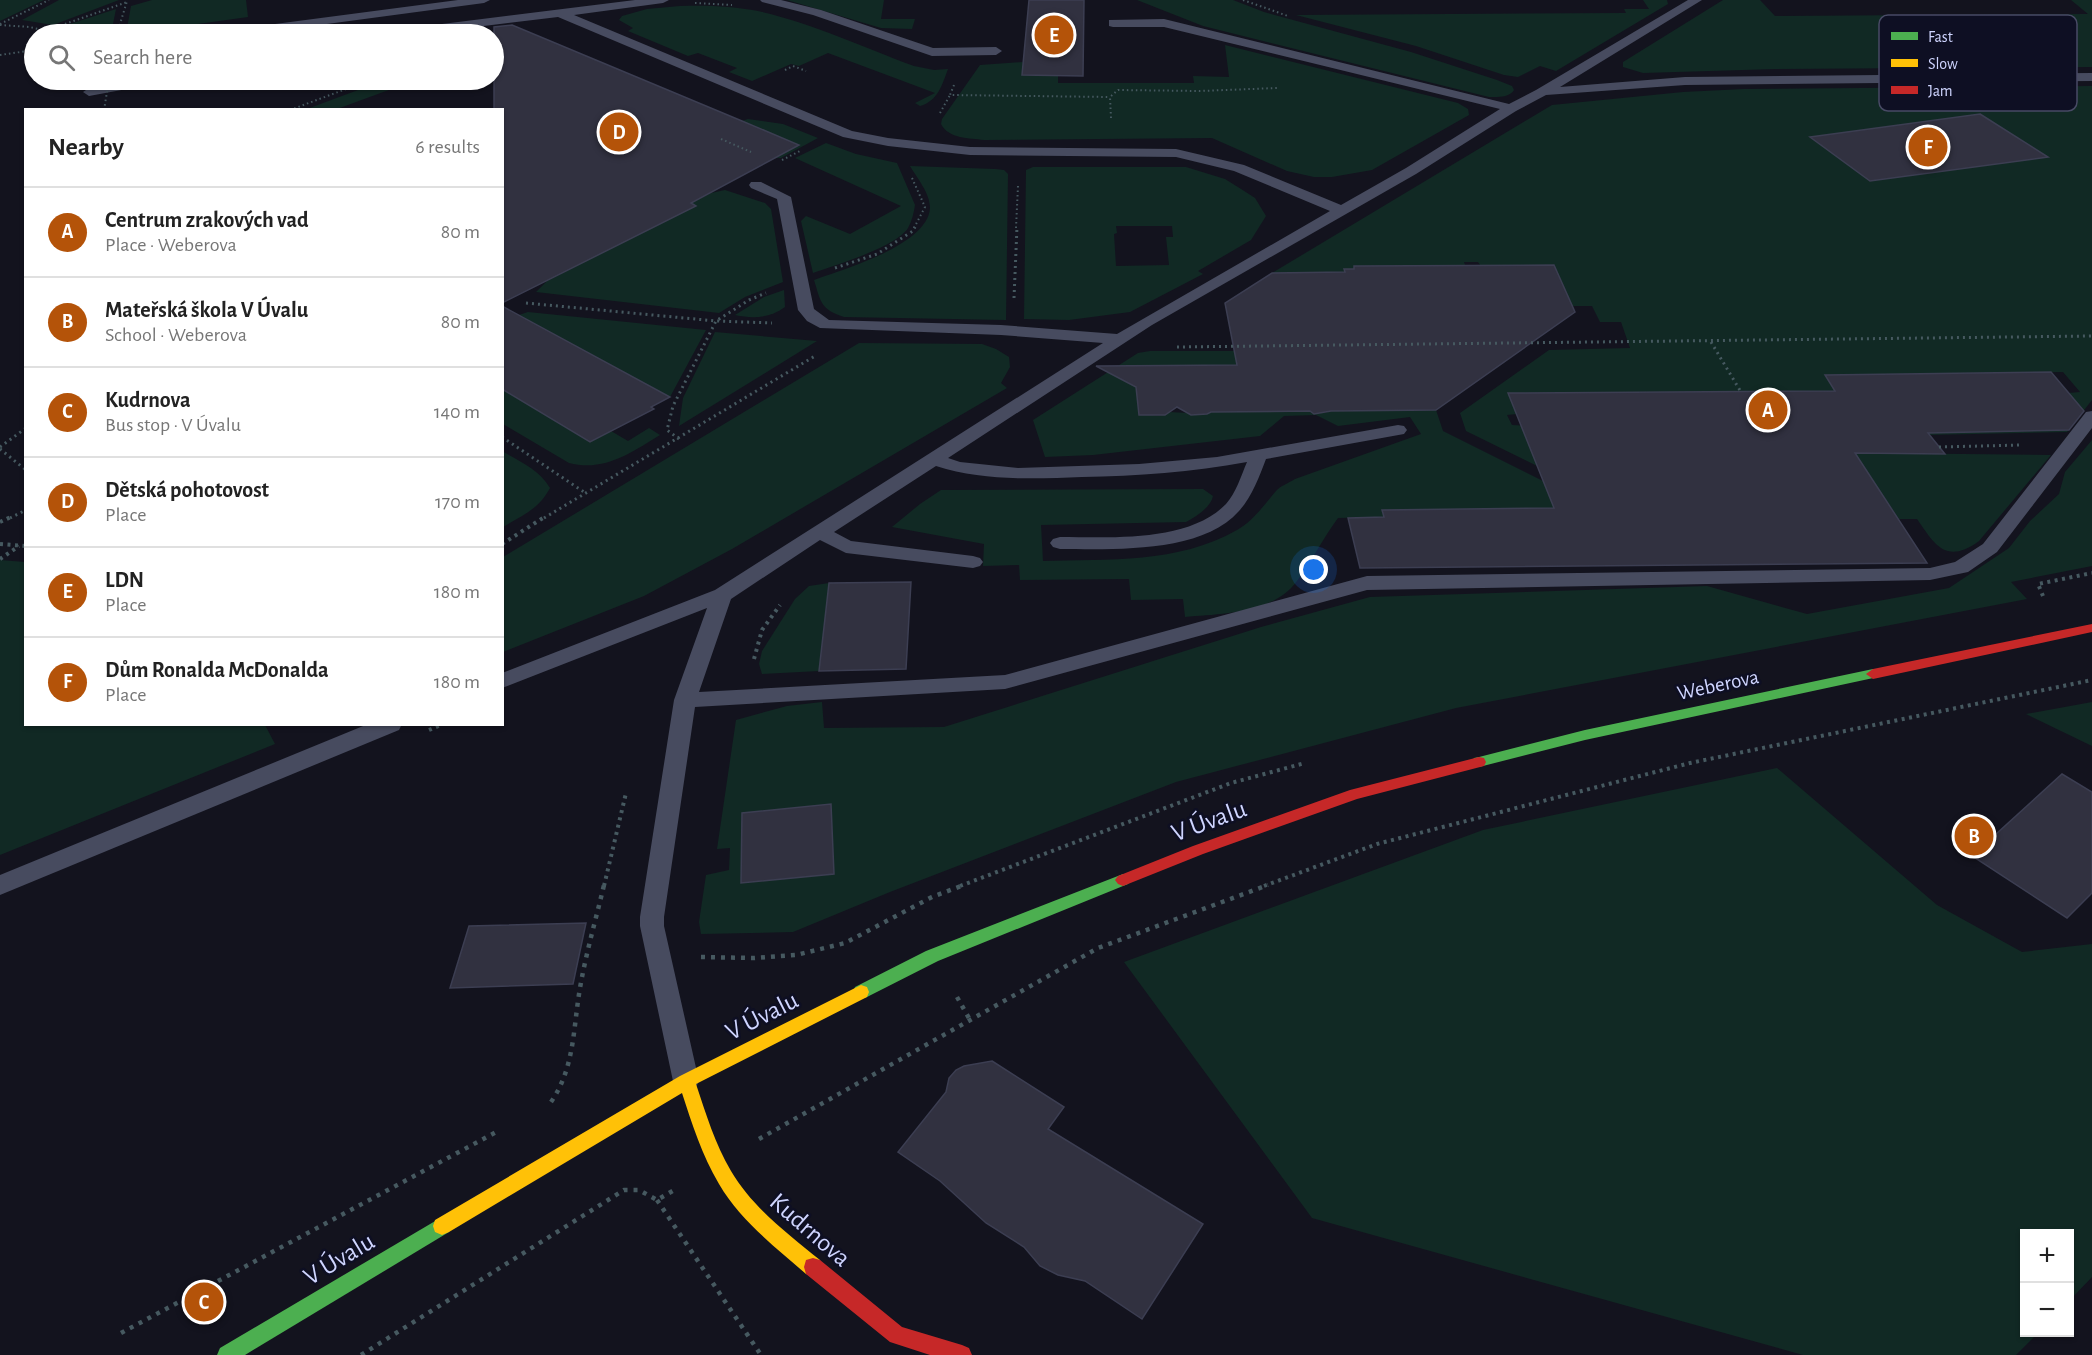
<!DOCTYPE html>
<meta charset="utf-8">
<style>
:root{--surface:#fff;--page:#f2f2f2;--text:#222;--muted:#767676;--line:#e0e0e0;--accent:#b45309}
body{margin:0;font-family:"Alegreya Sans",sans-serif;background:var(--page);color:var(--text)}
.controls{position:absolute;right:18px;bottom:18px;display:grid;overflow:hidden;border-radius:0px;box-shadow:0 2px 4px #0004}
.controls button{width:54px;height:54px;display:grid;place-items:center;padding:0;border:0;border-bottom:2px solid var(--line);background:var(--surface);color:var(--text);font:30px sans-serif}
.you{position:absolute;left:1314px;top:570px;width:21px;height:21px;margin:-15px;border:4px solid #fff;border-radius:50%;background:#1a73e8;box-shadow:0 0 0 9px #1a73e833}
.badge{display:grid;place-items:center;width:39px;height:39px;border-radius:50%;background:var(--accent);color:#fff;font-size:20px;font-weight:700}
.pin{position:absolute;translate:-50% -50%;border:3px solid #fff;box-shadow:0 2px 6px #0006}
.list{margin:0;padding:0;list-style:none}
h2{display:flex;justify-content:space-between;align-items:center;height:78px;margin:0;padding:0 24px;font-size:26px}
h2 small{font-size:20px;font-weight:400;color:var(--muted)}
.list li{display:grid;grid-template-columns:39px 1fr auto;gap:18px;align-items:center;box-sizing:border-box;height:90px;padding:0 24px;border-top:2px solid var(--line)}
.list b{display:block;font-size:22px;white-space:nowrap}
.list p{margin:0;font-size:20px;white-space:nowrap;color:var(--muted)}
.list em{font-size:20px;font-style:normal;color:var(--muted)}
.icon{flex:none;width:33px;height:33px;fill:none;stroke:currentColor;stroke-width:2;stroke-linecap:round;stroke-linejoin:round}
.map{position:relative;flex:none;width:2092px;height:1355px;overflow:hidden}
.search{position:absolute;background:var(--surface);box-shadow:0 2px 4px #0004;left:24px;top:24px;width:480px;height:66px;display:flex;align-items:center;gap:15px;box-sizing:border-box;padding:0 21px;border-radius:33px;color:var(--muted);font-size:22px}
.panel{position:absolute;background:var(--surface);box-shadow:0 2px 4px #0004;left:24px;top:108px;width:480px;height:618px;border-radius:0px}
.map>svg:first-child{display:block}
.green{fill:#112924;fill-rule:evenodd}
.building{fill:#313140;stroke:#3c3e52;stroke-width:1.5}
.lines{fill:none;stroke-linecap:round;stroke-linejoin:round}
.path-far3{stroke:#465960;stroke-width:2;stroke-dasharray:1.5 3;stroke-linecap:butt}
.path-far2{stroke:#465960;stroke-width:3;stroke-dasharray:2 4;stroke-linecap:butt}
.path-far1{stroke:#465960;stroke-width:4;stroke-dasharray:3 4.5;stroke-linecap:butt}
.path{stroke:#465960;stroke-width:4.5;stroke-dasharray:4 6;stroke-linecap:butt}
.lane{fill:#474b5f;fill-rule:evenodd}
.fast{fill:#4caf50;fill-rule:evenodd}
.slow{fill:#ffc107;fill-rule:evenodd}
.jam{fill:#c62828;fill-rule:evenodd}
.path-bridge{stroke:#465960;stroke-width:2;stroke-dasharray:1.5 3;stroke-linecap:butt}
.labels{text-anchor:middle;dominant-baseline:central;stroke-width:5;stroke-linejoin:round;paint-order:stroke}
.street-label{font-size:21px;fill:#cfd5ff;stroke:#0e0f23}
.near-street-label{font-size:26px;fill:#cfd5ff;stroke:#0e0f23}
.key{fill:#0e0f23;stroke:#484a65;stroke-width:1.5}
.key-label{font-size:16px;fill:#cfd5ff}
</style>
<div class="map">
<svg width="2092" height="1355" viewBox="0 0 2092 1355">
<rect width="100%" height="100%" fill="#13131e"/>
<g class="green">
<polygon points="0,0 44,0 0,21"/>
<polygon points="59,0 119,0 53,25 22,20"/>
<polygon points="152,0 246,0 248,17 126,34 131,6"/>
<polygon points="787,0 884,0 881,19 915,19 912,29 881,28"/>
<path d="M 1137,0 L 1233,0 L 1264,12 L 1411,52 L 1497,80 L 1512,86 L 1514,90 C 1509,98 1497,97 1489,97 L 1203,26 Z"/>
<polygon points="1643,0 1667,0 1668,4 1556,71 1540,66 1518,77 1504,75 1416,46 1296,15 1626,13 1624,9 1649,9"/>
<polygon points="1723,0 1760,0 1775,16 2088,14 2071,0 2092,0 2092,67 1776,69 1643,73 1623,67 1623,62"/>
<path d="M 680,6 C 706,5 733,6 758,11 C 809,22 865,48 914,66 L 934,70 L 948,69 C 942,85 938,101 920,106 L 915,103 L 935,93 L 828,53 L 799,66 L 791,64 L 752,81 L 729,72 L 737,68 L 698,53 L 688,56 L 628,31 L 633,28 L 619,20 L 622,16 L 647,9 Z"/>
<polygon points="116,9 111,34 87,34 69,27 70,24"/>
<path d="M 1225,45 L 1458,103 L 1468,109 L 1469,115 L 1372,170 L 1332,177 L 1314,177 L 1287,171 L 1212,138 L 984,140 C 969,138 949,139 941,124 L 942,119 L 980,65 L 1023,62 L 1022,75 L 1058,76 L 1058,83 L 1194,83 L 1193,76 L 1229,77 Z"/>
<polygon points="385,80 416,80 337,109 307,109"/>
<path d="M 2092,86 L 2092,400 L 2067,432 L 1928,435 L 1899,433 L 2038,431 L 2068,393 L 2080,392 L 2063,372 L 1825,375 L 1835,391 L 1520,393 L 1513,406 L 1517,414 L 1507,415 L 1512,425 L 1860,442 L 1868,453 L 2051,455 L 1979,541 C 1946,565 1935,545 1917,519 L 1899,519 L 1881,493 L 1606,500 L 1466,431 L 1460,413 L 1549,350 L 1630,348 L 1621,322 L 1600,322 L 1592,306 L 1572,306 L 1554,265 L 1480,265 L 1478,262 L 1464,262 L 1465,265 L 1354,266 L 1355,272 L 1352,273 L 1351,269 L 1344,269 L 1345,272 L 1272,273 L 1552,105 L 1683,92 L 1744,89 Z"/>
<polygon points="748,119 783,124 818,138 781,158 774,158 760,129 742,121"/>
<path d="M 826,143 L 856,154 L 897,163 L 915,205 C 914,212 912,221 908,228 C 896,247 836,265 813,273 L 801,221 L 806,216 L 850,234 L 901,206 L 795,158 Z"/>
<path d="M 910,166 L 995,169 L 1004,170 L 1008,174 L 1006,320 L 844,317 C 820,309 821,302 814,280 C 844,269 928,245 930,208 C 930,193 917,178 910,166 Z"/>
<path d="M 1046,167 L 1186,167 L 1225,179 L 1241,189 L 1255,198 L 1266,216 L 1251,240 L 1198,271 L 1203,274 L 1130,312 L 1069,320 L 1024,319 L 1026,170 L 1033,167 ZM 1116,226 L 1172,226 L 1173,237 L 1166,237 L 1169,265 L 1116,266 L 1114,234 L 1117,233 Z"/>
<polygon points="725,190 765,203 771,209 783,282 745,297 719,313 536,292 547,281 695,206 691,203 711,193"/>
<path d="M 784,290 L 785,307 C 771,318 753,319 735,315 L 764,297 Z"/>
<polygon points="528,312 706,330 670,397 519,315"/>
<polygon points="715,332 817,341 679,426 683,398"/>
<polygon points="859,343 982,344 996,349 1009,357 1010,367 1001,383 1007,388 732,549 644,596 503,652 503,557"/>
<path d="M 1150,351 L 1520,351 L 1504,362 L 1135,366 L 1139,413 C 1148,413 1160,419 1169,412 L 1207,414 L 1211,412 L 1290,411 C 1303,402 1314,418 1331,411 L 1436,410 L 1443,431 L 1591,505 L 1500,516 L 1497,509 L 1383,510 L 1384,517 L 1338,518 C 1323,538 1312,561 1297,581 C 1273,614 1221,614 1185,617 L 1183,599 L 1131,600 L 1129,579 L 1020,580 L 1019,565 L 983,566 L 984,544 L 892,527 L 920,504 L 941,490 L 1203,489 L 1213,496 C 1211,507 1196,517 1186,522 L 1041,525 L 1043,561 C 1109,559 1177,564 1237,530 C 1253,521 1264,505 1276,491 C 1280,486 1289,483 1295,479 L 1421,434 L 1410,417 L 1338,426 L 1316,415 L 1284,416 L 1260,436 L 1093,455 L 1045,457 L 1033,420 L 1138,353 Z"/>
<path d="M 502,389 L 590,442 L 611,431 L 628,441 L 649,428 L 660,435 C 631,453 604,472 569,463 L 503,424 Z"/>
<path d="M 2092,440 L 2092,566 L 2011,582 L 2027,599 L 1456,708 L 1176,782 L 890,892 L 793,932 L 701,934 L 699,922 L 706,875 L 729,870 L 730,848 L 717,849 L 736,720 L 787,706 L 822,702 L 824,728 L 944,727 L 1261,627 L 1370,597 L 1707,586 L 1807,614 L 1949,588 L 2009,548 L 2030,521 L 2059,494 L 2065,472 ZM 831,804 L 834,874 L 742,883 L 743,813 Z"/>
<path d="M 502,451 C 519,461 540,470 550,488 C 539,509 523,515 503,527 Z"/>
<polygon points="0,560 25,562 26,724 265,725 275,744 0,855"/>
<polygon points="829,583 819,671 762,674 759,664 762,651 795,599 809,586"/>
<polygon points="2092,702 2092,746 2026,714"/>
<polygon points="1777,768 1937,905 2022,952 2092,944 2092,1277 2070,1300 2070,1234 2024,1234 2024,1332 2038,1333 2016,1355 1803,1355 1312,1218 1124,962 1483,830"/>
</g>
<g class="building">
<polygon points="1029,0 1084,0 1083,76 1022,75"/>
<polygon points="512,25 742,121 799,145 691,203 696,206 502,303 502,110 494,110 494,27"/>
<polygon points="1980,114 2048,157 1870,181 1810,137"/>
<polygon points="1554,265 1575,312 1436,410 1331,411 1314,414 1310,411 1211,412 1207,414 1191,415 1177,407 1165,415 1139,415 1136,387 1096,366 1237,365 1225,303 1272,273 1345,272 1344,269 1354,269 1354,266"/>
<polygon points="502,306 670,397 651,407 654,409 590,442 502,389"/>
<polygon points="2051,372 2084,411 2069,430 1928,433 1945,454 1855,453 1927,563 1360,568 1348,518 1384,517 1382,510 1554,508 1508,393 1835,391 1825,375"/>
<polygon points="911,582 906,669 819,671 829,583"/>
<polygon points="2062,774 2092,792 2092,893 2067,918 1972,856"/>
<polygon points="831,804 834,874 741,883 742,813"/>
<polygon points="586,923 573,984 450,988 469,926"/>
<polygon points="992,1061 1064,1107 1048,1129 1203,1224 1142,1319 1085,1281 1058,1275 1040,1266 1024,1247 986,1223 940,1181 898,1152 946,1092 949,1078 956,1070 964,1066"/>
</g>
<g class="lines">
<g class="path-far3">
<polyline points="1243,0 1288,16"/>
<polyline points="695,3 732,5"/>
<polyline points="0,24 49,0"/>
<polyline points="0,25 30,27 58,34"/>
<polyline points="48,30 127,2"/>
<polyline points="117,34 127,1"/>
<polyline points="153,34 194,29"/>
<polyline points="0,55 34,50"/>
<polyline points="785,70 793,66 806,71"/>
<polyline points="954,85 950,95 1110,97"/>
<polyline points="290,110 370,80"/>
<polyline points="940,113 950,95"/>
<polyline points="1111,118 1110,97 1118,90 1200,91 1277,88"/>
<polyline points="721,139 751,152"/>
<polyline points="782,160 800,151"/>
<polyline points="912,178 925,207 914,228"/>
<polyline points="1016,228 1018,186"/>
</g>
<g class="path-far2">
<polyline points="835,268 877,254 913,231 915,227"/>
<polyline points="1014,298 1017,227"/>
<polyline points="526,303 716,321 772,323"/>
<polyline points="1711,342 1741,392"/>
<polyline points="1177,347 2092,336"/>
<polyline points="502,437 584,492"/>
<polyline points="679,439 667,430 673,406 716,321 749,300 766,293"/>
<polyline points="0,447 26,428"/>
<polyline points="1939,447 2022,445"/>
<polyline points="0,449 26,470"/>
<polyline points="10,518 26,510"/>
<polyline points="544,518 815,356"/>
</g>
<g class="path-far1">
<polyline points="0,522 13,516"/>
<polyline points="0,544 26,546"/>
<polyline points="502,544 546,516"/>
<polyline points="0,559 19,546"/>
<polyline points="2043,596 2038,584 2092,573"/>
<polyline points="754,659 762,630 780,605"/>
<polyline points="429,730 443,724"/>
<polyline points="604,886 626,793"/>
<polyline points="960,886 1231,783 1305,763"/>
<polyline points="1264,886 1377,844 1690,763 2092,680"/>
</g>
<g class="path">
<polyline points="701,957 754,958 796,955 845,943 932,897 964,885"/>
<polyline points="957,997 970,1020"/>
<path d="M 551,1102 C 575,1067 573,1028 580,988 C 586,953 596,919 604,885"/>
<polyline points="759,1139 1098,948 1268,885"/>
<polyline points="657,1200 761,1355"/>
<polyline points="121,1333 500,1130"/>
<polyline points="361,1355 624,1190 639,1190 657,1200 676,1189"/>
</g>
<g class="lane">
<polygon points="458,0 490,0 484,3 253,34 224,34 230,30"/>
<path d="M 635,0 L 669,0 L 663,3 L 574,15 L 852,131 L 888,138 L 970,147 L 1176,149 L 1244,165 L 1341,205 L 1406,168 L 1500,109 L 1164,27 L 1113,27 L 1109,26 L 1109,20 L 1164,19 L 1509,104 L 1536,90 L 1688,0 L 1702,0 L 1560,87 L 1685,77 L 2092,73 L 2092,81 L 1685,85 L 1546,95 L 1516,111 L 1416,174 L 1152,325 L 948,458 L 960,462 L 1018,468 L 1139,464 L 1217,457 L 1398,425 L 1404,426 L 1407,430 L 1404,434 L 1266,459 C 1259,477 1252,497 1239,511 C 1201,554 1113,549 1060,549 L 1053,547 L 1050,543 L 1053,539 L 1060,537 C 1110,537 1188,543 1226,504 C 1236,493 1241,476 1247,462 C 1192,472 1137,476 1082,477 C 1033,479 983,481 936,466 L 834,532 L 851,541 L 973,556 L 980,558 L 983,562 L 980,566 L 973,568 L 846,553 L 820,540 L 731,599 L 699,692 L 1005,675 L 1367,576 L 1930,568 L 1955,562 L 1983,544 L 2086,412 L 2092,411 L 2092,428 L 1997,552 L 1968,572 L 1930,580 L 1367,590 L 1005,689 L 695,707 L 664,917 L 664,926 L 699,1081 L 695,1089 L 686,1093 L 677,1089 L 673,1081 L 640,926 L 640,917 L 674,700 L 707,608 L 502,688 L 502,673 L 715,590 L 1103,343 L 1001,335 L 820,328 L 807,321 L 798,310 L 777,199 L 751,188 L 749,185 L 751,182 L 761,182 L 791,197 L 814,309 L 829,320 L 1001,325 L 1117,334 L 1330,211 L 1234,171 L 1176,157 L 970,155 L 888,146 L 843,137 L 558,17 L 419,34 L 388,34 L 394,30 Z"/>
<polygon points="760,0 781,0 821,10 933,48 996,47 1002,51 996,55 932,56 813,15 762,2"/>
<polygon points="136,80 160,80 154,84 89,96 83,92 89,88"/>
<polygon points="368,724 402,724 399,730 0,895 0,875"/>
</g>
<g class="fast">
<polygon points="1873,669 1878,671 1880,674 1878,677 1585,740 1479,767 1474,766 1472,762 1474,758 1479,757 1585,730"/>
<polygon points="1123,874 1128,876 1131,880 1128,884 938,961 867,997 861,999 855,997 853,992 855,987 926,951"/>
<polygon points="442,1217 449,1220 451,1226 449,1232 245,1355 217,1355 220,1348"/>
</g>
<path class="slow" d="M 861,985 L 867,987 L 869,992 L 867,997 L 696,1084 C 706,1114 715,1144 731,1171 C 752,1207 788,1234 820,1260 L 822,1267 L 820,1274 L 813,1276 L 806,1274 C 775,1247 740,1220 719,1184 C 702,1155 692,1124 682,1093 L 449,1232 L 442,1235 L 435,1232 L 433,1226 L 435,1220 L 680,1076 Z"/>
<g class="jam">
<polygon points="2092,624 2092,632 1873,679 1866,674 1873,669"/>
<polygon points="1479,757 1484,758 1486,762 1484,766 1357,799 1203,854 1123,886 1118,884 1115,880 1118,876 1193,846 1350,790"/>
<polygon points="813,1258 820,1260 902,1327 962,1345 969,1348 972,1355 930,1355 890,1342 806,1274 804,1267 806,1260"/>
</g>
<polyline class="path-bridge" points="104,110 109,80"/>
</g>
<g class="labels">
<g class="street-label">
<text transform="translate(1718 685) rotate(-12)">Weberova</text>
</g>
<g class="near-street-label">
<text transform="translate(1209 821) rotate(-20)">V Úvalu</text>
<text transform="translate(762 1016) rotate(-27)">V Úvalu</text>
<text transform="translate(810 1230) rotate(41)">Kudrnova</text>
<text transform="translate(339 1259) rotate(-31)">V Úvalu</text>
</g>
</g>
<rect x="1879" y="15" width="198" height="96" rx="9" class="key"/>
<rect x="1891" y="32" width="27" height="8" fill="#4caf50"/>
<rect x="1891" y="59" width="27" height="8" fill="#ffc107"/>
<rect x="1891" y="86" width="27" height="8" fill="#c62828"/>
<g class="key-label">
<text x="1928" y="42">Fast</text>
<text x="1928" y="69">Slow</text>
<text x="1928" y="96">Jam</text>
</g>
</svg>
<div class="controls">
<button>+</button>
<button>−</button>
</div>
<div class="you"></div>
<div class="pin badge" style="left:1768px;top:410px">A</div>
<div class="pin badge" style="left:1974px;top:836px">B</div>
<div class="pin badge" style="left:204px;top:1302px">C</div>
<div class="pin badge" style="left:619px;top:132px">D</div>
<div class="pin badge" style="left:1054px;top:35px">E</div>
<div class="pin badge" style="left:1928px;top:147px">F</div>
<div class="search"><svg class="icon" aria-label="search" viewBox="0 0 24 24"><circle cx="10" cy="10" r="6"/><path d="M15 15l6 6"/></svg>Search here</div>
<section class="panel">
<h2>Nearby<small>6 results</small></h2>
<ul class="list">
<li><span class="badge">A</span><div><b>Centrum zrakových vad</b><p>Place · Weberova</p></div><em>80 m</em></li>
<li><span class="badge">B</span><div><b>Mateřská škola V Úvalu</b><p>School · Weberova</p></div><em>80 m</em></li>
<li><span class="badge">C</span><div><b>Kudrnova</b><p>Bus stop · V Úvalu</p></div><em>140 m</em></li>
<li><span class="badge">D</span><div><b>Dětská pohotovost</b><p>Place</p></div><em>170 m</em></li>
<li><span class="badge">E</span><div><b>LDN</b><p>Place</p></div><em>180 m</em></li>
<li><span class="badge">F</span><div><b>Dům Ronalda McDonalda</b><p>Place</p></div><em>180 m</em></li>
</ul>
</section>
</div>
